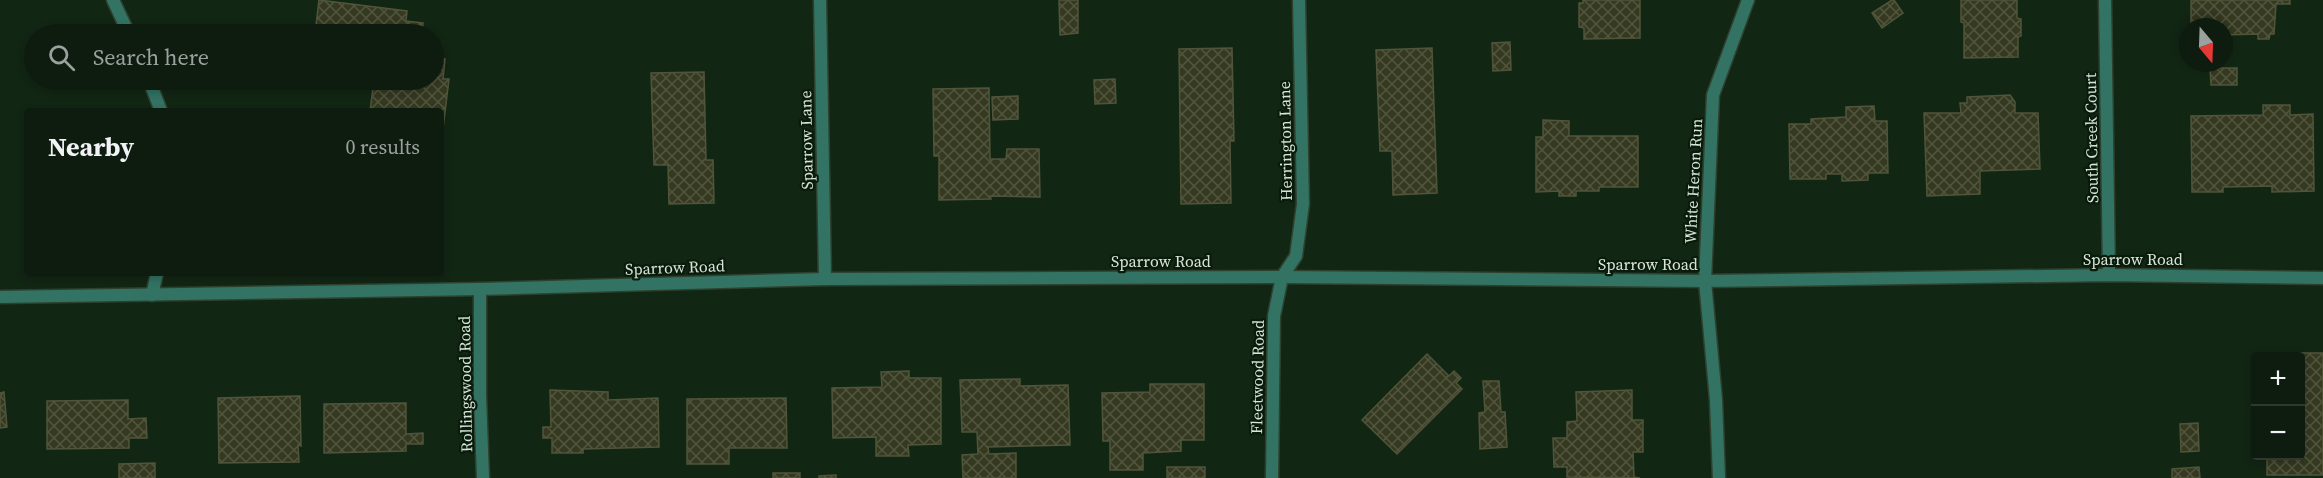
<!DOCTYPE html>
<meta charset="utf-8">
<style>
:root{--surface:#0e1c0f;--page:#1c291d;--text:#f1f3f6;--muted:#9ba19e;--line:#2e3a2f}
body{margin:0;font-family:"Source Serif 4",serif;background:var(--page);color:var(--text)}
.controls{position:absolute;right:18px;bottom:18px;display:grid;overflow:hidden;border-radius:6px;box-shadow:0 3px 9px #0003}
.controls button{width:54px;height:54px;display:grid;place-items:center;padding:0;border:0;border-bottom:2px solid var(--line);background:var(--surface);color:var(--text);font:30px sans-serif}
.compass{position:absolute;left:2179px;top:18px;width:54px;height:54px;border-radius:50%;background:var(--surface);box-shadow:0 3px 9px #0003;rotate:161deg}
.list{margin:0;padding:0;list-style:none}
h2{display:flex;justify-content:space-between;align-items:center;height:78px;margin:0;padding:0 24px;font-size:26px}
h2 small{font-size:20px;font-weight:400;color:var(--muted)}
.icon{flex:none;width:33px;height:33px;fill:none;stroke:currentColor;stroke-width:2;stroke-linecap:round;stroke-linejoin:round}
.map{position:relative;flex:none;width:2323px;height:478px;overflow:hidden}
.search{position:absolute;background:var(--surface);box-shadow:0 3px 9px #0003;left:24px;top:24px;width:420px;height:66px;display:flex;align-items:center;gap:15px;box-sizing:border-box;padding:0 21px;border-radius:33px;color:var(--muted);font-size:22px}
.panel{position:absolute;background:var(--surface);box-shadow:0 3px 9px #0003;left:24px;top:108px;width:420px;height:168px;border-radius:6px}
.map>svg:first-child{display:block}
.building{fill:url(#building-cross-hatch);stroke:#50553a;stroke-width:1.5}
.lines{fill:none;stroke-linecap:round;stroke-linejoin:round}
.lane-casing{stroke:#2e412f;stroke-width:15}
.street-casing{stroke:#2e412f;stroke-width:15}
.lane{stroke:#327363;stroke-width:12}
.street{stroke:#327363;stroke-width:12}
.labels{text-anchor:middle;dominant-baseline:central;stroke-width:4.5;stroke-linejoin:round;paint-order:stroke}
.street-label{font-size:16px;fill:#d8e4d8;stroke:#091c0b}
</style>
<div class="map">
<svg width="2323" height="478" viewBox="0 0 2323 478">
<defs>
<pattern id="building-cross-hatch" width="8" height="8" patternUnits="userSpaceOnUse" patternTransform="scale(1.5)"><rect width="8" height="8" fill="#353920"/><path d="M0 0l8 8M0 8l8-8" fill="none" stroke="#525640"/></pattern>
</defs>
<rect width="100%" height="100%" fill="#122614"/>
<g class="building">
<polygon points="319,0 407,11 406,21 423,23 422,34 315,34"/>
<polygon points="1059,0 1078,0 1078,33 1060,35"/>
<polygon points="1583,0 1640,0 1640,38 1584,39 1584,28 1579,27 1579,3 1583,3"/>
<polygon points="1892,0 1894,0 1903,13 1882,28 1872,13"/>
<polygon points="1961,0 2017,0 2017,18 2021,19 2021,36 2018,37 2018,57 1964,58 1964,23 1961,22"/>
<polygon points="2191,0 2290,0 2290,4 2276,4 2274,34 2270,34 2269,39 2258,39 2258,34 2224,35 2224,27 2191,27"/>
<polygon points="1510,42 1511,70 1493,71 1492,43"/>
<polygon points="1232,48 1234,141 1230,141 1231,203 1181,204 1179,49"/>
<polygon points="1432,48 1437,193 1393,195 1392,151 1380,151 1376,50"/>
<polygon points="434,58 445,59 443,79 449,79 442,137 441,111 370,111 374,80 434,80"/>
<polygon points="2210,68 2237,68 2237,85 2211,85"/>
<polygon points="704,72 706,160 713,160 714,203 669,204 668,165 654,165 651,73"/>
<polygon points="1115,79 1116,103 1095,104 1094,80"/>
<polygon points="989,88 990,159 1006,159 1007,149 1039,149 1040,197 990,196 991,199 939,200 939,156 934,156 933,89"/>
<polygon points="2010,95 2015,102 2015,113 2038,113 2040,169 1980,171 1980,194 1927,196 1924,113 1961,113 1960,103 1967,103 1967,97"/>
<polygon points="1018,96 1018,119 993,120 992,97"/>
<polygon points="2263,105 2290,105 2290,115 2313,114 2314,191 2272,192 2272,186 2223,187 2223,192 2192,192 2191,116 2263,115"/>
<polygon points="1874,106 1875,121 1887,121 1888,173 1868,173 1868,180 1842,181 1842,174 1826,174 1826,179 1790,179 1789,124 1811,124 1811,119 1846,117 1846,107"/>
<polygon points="1543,120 1569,121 1569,136 1638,136 1638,187 1599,187 1599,191 1576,191 1576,196 1559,196 1559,191 1536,192 1536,137 1543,137"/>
<polygon points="2266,353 2323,353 2323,475 2267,475 2267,456 2253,456 2253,425 2256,425 2256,456 2300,456 2300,356 2266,356"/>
<polygon points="1427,354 1449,376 1454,371 1461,378 1456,383 1462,389 1397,454 1362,420"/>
<polygon points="909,371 909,378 941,378 941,444 908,445 909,456 876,456 876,437 833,438 832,388 882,387 881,372"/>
<polygon points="1020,379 1020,386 1068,385 1070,445 988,447 989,454 1016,453 1016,478 963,478 962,455 978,454 977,432 962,432 960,380"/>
<polygon points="1483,381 1499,381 1501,412 1505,412 1507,447 1480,449 1479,413 1485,412"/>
<polygon points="1150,384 1204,384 1204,440 1181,440 1181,451 1143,453 1143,470 1110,470 1110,441 1103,441 1102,393 1150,392"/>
<polygon points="550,390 608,392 608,400 658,398 659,447 583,449 583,453 552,453 552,438 543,438 543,427 551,427"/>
<polygon points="1632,390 1632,420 1643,420 1643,452 1633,452 1634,477 1640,478 1567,477 1567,467 1554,467 1553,438 1567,438 1567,422 1577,421 1576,392"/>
<polygon points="4,392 7,427 0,428 0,393"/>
<polygon points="300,396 301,446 298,445 299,462 219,463 218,398"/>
<polygon points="786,398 787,448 729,448 729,464 687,464 687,399"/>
<polygon points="128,400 128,419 146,418 147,438 129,438 129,448 47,449 47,401"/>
<polygon points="406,403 406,434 423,433 423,444 406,444 406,451 324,453 324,404"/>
<polygon points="2198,423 2199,451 2181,452 2180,424"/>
<polygon points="155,463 155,478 119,478 119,464"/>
<rect x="1167" y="467" width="38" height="11"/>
<polygon points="2199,467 2200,478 2172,478 2172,469"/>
<rect x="773" y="473" width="27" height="5"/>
<polygon points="836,475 836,478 819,478 819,476"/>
</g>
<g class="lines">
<defs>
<g id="lane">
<polyline points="113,0 129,34"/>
<polyline points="149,80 161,111"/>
<polyline points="152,295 157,273"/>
</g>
<g id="street">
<polyline points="820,0 825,279"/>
<polyline points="2105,0 2109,275"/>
<polyline points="480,289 480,396 483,478"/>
<polyline points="0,297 480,289 825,279 1282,277 1705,281 2109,275 2323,278"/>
<polyline points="1272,478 1274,316 1282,277 1296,256 1303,204 1299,0"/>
<polyline points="1719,478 1716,400 1705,281 1713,95 1748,0"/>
</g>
</defs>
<use href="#lane" class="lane-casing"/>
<use href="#street" class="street-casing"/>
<use href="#lane" class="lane"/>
<use href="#street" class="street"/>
</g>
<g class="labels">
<g class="street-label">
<text transform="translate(2091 138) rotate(-91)">South Creek Court</text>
<text transform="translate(806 140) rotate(-91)">Sparrow Lane</text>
<text transform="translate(1285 141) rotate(-91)">Herrington Lane</text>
<text transform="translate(1693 181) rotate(-87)">White Heron Run</text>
<text x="2133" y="259">Sparrow Road</text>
<text x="1161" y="261">Sparrow Road</text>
<text x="1648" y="264">Sparrow Road</text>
<text transform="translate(675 267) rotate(-2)">Sparrow Road</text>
<text transform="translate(1257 377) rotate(-89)">Fleetwood Road</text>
<text transform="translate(465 384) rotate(-91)">Rollingswood Road</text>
</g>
</g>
</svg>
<div class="controls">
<button>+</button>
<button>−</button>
</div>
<svg class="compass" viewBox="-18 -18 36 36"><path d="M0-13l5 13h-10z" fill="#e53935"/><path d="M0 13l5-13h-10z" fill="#9ba19e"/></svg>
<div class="search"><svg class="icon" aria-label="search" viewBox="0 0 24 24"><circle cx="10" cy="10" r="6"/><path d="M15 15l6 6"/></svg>Search here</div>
<section class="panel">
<h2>Nearby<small>0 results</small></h2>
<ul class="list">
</ul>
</section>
</div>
